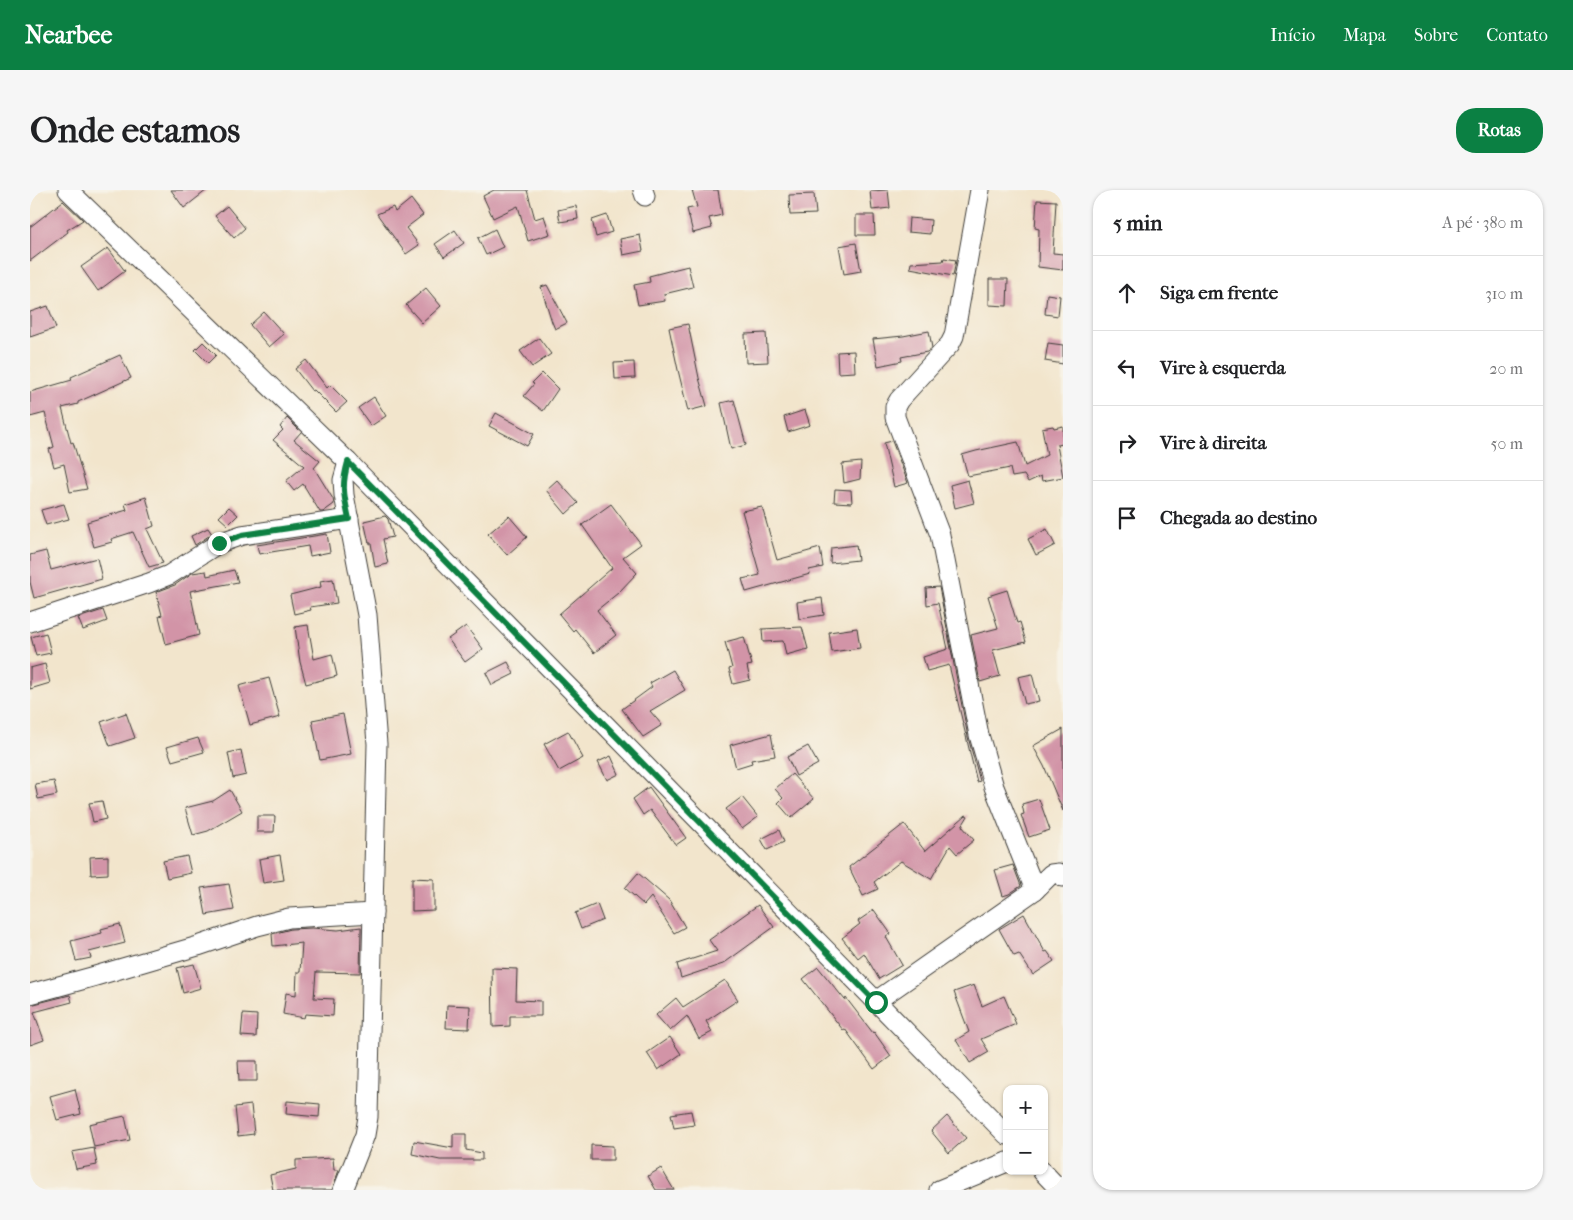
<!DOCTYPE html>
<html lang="pt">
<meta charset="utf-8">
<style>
:root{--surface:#fff;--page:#f6f6f6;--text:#202124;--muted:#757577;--line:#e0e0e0;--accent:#0b8043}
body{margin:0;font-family:"IM FELL French Canon",serif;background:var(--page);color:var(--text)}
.controls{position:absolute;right:15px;bottom:15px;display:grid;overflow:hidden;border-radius:10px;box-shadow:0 1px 4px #0004}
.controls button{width:45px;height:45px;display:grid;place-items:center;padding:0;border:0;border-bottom:1px solid var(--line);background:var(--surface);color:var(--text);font:25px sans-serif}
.stop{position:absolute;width:15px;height:15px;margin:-11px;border:4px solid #0b8043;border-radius:50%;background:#fff}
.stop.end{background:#0b8043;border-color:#fff;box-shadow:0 1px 5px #0008}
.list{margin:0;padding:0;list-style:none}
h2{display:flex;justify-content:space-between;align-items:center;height:65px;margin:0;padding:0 20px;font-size:21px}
h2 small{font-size:16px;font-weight:400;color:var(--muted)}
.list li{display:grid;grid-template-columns:32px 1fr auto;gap:15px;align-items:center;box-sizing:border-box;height:75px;padding:0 20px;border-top:1px solid var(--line)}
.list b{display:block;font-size:19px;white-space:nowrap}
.list em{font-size:16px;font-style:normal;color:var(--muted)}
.icon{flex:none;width:28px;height:28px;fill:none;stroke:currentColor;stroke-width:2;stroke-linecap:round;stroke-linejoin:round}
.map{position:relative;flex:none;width:1033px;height:1000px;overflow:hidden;border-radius:20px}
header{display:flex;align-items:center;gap:30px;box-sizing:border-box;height:70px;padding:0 25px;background:var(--accent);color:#fff}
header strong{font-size:24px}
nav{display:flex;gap:28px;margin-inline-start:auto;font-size:18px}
.intro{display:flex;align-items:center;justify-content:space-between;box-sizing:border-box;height:120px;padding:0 30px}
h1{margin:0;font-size:35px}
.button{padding:12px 22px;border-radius:20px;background:var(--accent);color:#fff;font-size:18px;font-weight:700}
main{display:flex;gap:30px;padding:0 30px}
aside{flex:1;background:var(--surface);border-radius:20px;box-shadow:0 1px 4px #0004}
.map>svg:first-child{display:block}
.building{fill:#d294a7}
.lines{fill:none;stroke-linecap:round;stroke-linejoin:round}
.street-casing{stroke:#3c3a36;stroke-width:21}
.street{stroke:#fff;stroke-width:19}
.route{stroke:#0b8043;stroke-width:6}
</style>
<header>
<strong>Nearbee</strong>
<nav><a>Início</a><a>Mapa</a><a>Sobre</a><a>Contato</a></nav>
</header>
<div class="intro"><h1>Onde estamos</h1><a class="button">Rotas</a></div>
<main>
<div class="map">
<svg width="1033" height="1000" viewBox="0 0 1033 1000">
<rect width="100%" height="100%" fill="#f7f3e8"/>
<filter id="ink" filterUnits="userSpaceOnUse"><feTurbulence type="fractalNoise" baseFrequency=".02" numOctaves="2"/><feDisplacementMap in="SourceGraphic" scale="10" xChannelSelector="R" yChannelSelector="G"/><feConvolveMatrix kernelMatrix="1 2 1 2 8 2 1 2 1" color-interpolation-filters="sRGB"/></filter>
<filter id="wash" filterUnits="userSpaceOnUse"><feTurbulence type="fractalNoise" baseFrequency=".0096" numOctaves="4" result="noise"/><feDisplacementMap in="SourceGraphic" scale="20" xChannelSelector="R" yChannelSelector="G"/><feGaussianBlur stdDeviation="1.12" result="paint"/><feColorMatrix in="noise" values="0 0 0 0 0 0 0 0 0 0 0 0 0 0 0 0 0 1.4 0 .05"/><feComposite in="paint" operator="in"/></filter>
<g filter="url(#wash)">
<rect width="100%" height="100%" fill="#f2e5cc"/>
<g id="blocks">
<g class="building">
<polygon points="141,0 177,0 154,18"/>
<polygon points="464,0 497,0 505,29 514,26 520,44 498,51 488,16 463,28 453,6"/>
<polygon points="662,0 688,0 692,25 679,28 682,38 663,43 657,19 667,17"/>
<polygon points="858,0 860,18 842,20 840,1"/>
<polygon points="784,4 786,24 760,25 759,5"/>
<polygon points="381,9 393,25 376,38 389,55 376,64 347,24 363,17 365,22"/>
<polygon points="1007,10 1026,11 1023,63 1033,64 1033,80 1008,77 1009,39 1005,38"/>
<polygon points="33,11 53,30 37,40 38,42 0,71 0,37"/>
<polygon points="197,16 215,38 204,48 185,26"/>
<polygon points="546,16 548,29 530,32 528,20"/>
<polygon points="577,25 582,42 566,47 562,30"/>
<polygon points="826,25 844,25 845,45 826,45"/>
<polygon points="879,28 901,30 900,44 878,42"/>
<polygon points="465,39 473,57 456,65 448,48"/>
<polygon points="425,40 434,53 414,67 405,54"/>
<polygon points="610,45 613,61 593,65 590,49"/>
<polygon points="826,53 831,81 814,84 809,56"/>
<polygon points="78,58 95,81 68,101 51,77"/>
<polygon points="914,68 926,70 923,86 880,78 881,73 913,71"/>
<polygon points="658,76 663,97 634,104 635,111 608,115 604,95 620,92 619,86"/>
<polygon points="959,89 978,89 977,116 959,115"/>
<polygon points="517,95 537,133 525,139 522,132 511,97"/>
<polygon points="396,98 411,116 392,133 376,115"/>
<polygon points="1017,104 1030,106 1028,126 1015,124"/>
<polygon points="18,116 26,138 0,147 0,122"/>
<polygon points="234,122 254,144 239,157 220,135"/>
<polygon points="658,134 669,188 677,216 658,221 648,180 639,138"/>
<polygon points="899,141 902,158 897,162 871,167 872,171 848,176 843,149 873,146"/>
<polygon points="736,143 738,172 716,173 715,144"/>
<polygon points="509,148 521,164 502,177 490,161"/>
<polygon points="173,152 186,165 178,173 165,160"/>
<polygon points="1018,153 1033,155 1033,174 1015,171"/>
<polygon points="824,161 825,182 808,183 807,162"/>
<polygon points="90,165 101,188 48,212 48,214 32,218 41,253 43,252 57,299 40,302 34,274 24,277 19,259 24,257 15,223 0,227 0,202 42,190 41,187"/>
<polygon points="276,170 297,198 300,195 317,212 306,222 284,200 282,201 265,179"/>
<polygon points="604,172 605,188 585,189 584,173"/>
<polygon points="512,183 528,199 513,221 494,206 504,194 502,193"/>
<polygon points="344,207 356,226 341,236 328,218"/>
<polygon points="704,210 716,255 701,259 691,213"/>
<polygon points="775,220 780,235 758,242 754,227"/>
<polygon points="466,223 504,244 497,256 459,236"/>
<polygon points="257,228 271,242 264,250 290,271 284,278 303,309 304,314 293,322 290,322 273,294 264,301 256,291 274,276 243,250 253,240 250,237"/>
<polygon points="1023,236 1024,238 1033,236 1033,254 1027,255 1033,287 1012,291 1011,286 998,292 994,285 982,287 980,278 938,286 932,265 946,261 988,252 995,276 1017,265 1012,238"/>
<polygon points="862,251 878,293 864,297 854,253"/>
<polygon points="831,272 830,289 814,293 812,274"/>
<polygon points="527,290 548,313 536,324 516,300"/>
<polygon points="938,290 944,313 925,318 920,295"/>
<polygon points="805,299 821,300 822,313 804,312"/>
<polygon points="116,307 124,336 117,339 133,373 119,377 103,342 81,349 82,352 64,357 57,332 97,320 95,314"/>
<polygon points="34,314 39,329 16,335 11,320"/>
<polygon points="581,314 611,354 593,367 607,383 588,403 567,420 586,445 564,463 545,439 543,441 529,424 582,378 552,335"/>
<polygon points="199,317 208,325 198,335 189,327"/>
<polygon points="732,317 747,370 790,358 793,377 779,380 780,384 716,402 712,389 730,385 712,321"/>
<polygon points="355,326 358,329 363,347 353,349 358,374 345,377 341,353 339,353 334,331"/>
<polygon points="479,326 497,347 477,365 458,344"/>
<polygon points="178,338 182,344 165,355 161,346"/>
<polygon points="1017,339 1025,355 1006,365 998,349"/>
<polygon points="297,344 300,362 280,366 278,356 229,364 227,355"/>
<polygon points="826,355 828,370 800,373 801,358"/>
<polygon points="16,361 21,380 67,368 72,389 4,408 0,392 0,365"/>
<polygon points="204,380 208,392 160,401 169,445 136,454 129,426 132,425 126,402 145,395 162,383 176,381 177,386"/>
<polygon points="303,389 307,413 280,417 281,420 264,424 260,405 291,397 290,391"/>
<polygon points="909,397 938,547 950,591 947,592 919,475 897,481 893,467 918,459 908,413 897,415 896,398"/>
<polygon points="977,400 987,433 990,432 996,452 963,460 970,486 950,492 941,445 968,438 958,406"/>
<polygon points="792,408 794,425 769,429 767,412"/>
<polygon points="73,420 77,431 53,440 48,428"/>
<polygon points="278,435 284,469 302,464 307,486 276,494 270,472 265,437"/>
<polygon points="436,436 453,459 435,472 418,449"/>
<polygon points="772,437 778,459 756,465 753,451 733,452 732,439"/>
<polygon points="827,438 830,458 802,462 799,442"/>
<polygon points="16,443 21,463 6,466 1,447"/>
<polygon points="714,447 722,475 717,476 720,490 703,494 699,479 702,478 695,452"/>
<polygon points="478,472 484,484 462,495 456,483"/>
<polygon points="15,474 20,493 0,499 0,478"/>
<polygon points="643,480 655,500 620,521 632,535 613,547 592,519 622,497 620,493"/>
<polygon points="1002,484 1009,511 995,514 988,487"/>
<polygon points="239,488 250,527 220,535 209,496"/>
<polygon points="96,523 105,548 80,556 71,532"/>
<polygon points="313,524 321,564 290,570 282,530"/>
<polygon points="1033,539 1033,621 1014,576 1003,556"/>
<polygon points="538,541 553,568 529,581 514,554"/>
<polygon points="741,544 745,566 721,570 722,573 706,578 700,555"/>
<polygon points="168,548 174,562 142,571 137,557"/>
<polygon points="778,556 788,574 766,586 757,567"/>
<polygon points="211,560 216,585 203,588 198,563"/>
<polygon points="581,566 589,584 577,590 568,572"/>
<polygon points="762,584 784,609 761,628 748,613 753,608 745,599"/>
<polygon points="24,591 27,605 8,609 5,594"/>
<polygon points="619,597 656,648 646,655 620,620 613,625 603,609"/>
<polygon points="200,600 212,621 178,641 163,645 155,618 183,611"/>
<polygon points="712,607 728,627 712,639 696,619"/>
<polygon points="1009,609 1020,640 999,647 991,625 994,624 992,614"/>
<polygon points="72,611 76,629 63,632 59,613"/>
<polygon points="936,625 938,626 932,636 944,650 927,664 920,656 901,689 871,671 844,692 848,699 833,706 819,677 874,634 895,661"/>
<polygon points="227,626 245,626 244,642 227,642"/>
<polygon points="749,640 754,652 737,660 731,649"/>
<polygon points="250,665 254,690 233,693 229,669"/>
<polygon points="78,666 78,684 61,685 60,667"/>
<polygon points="157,666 161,683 137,688 133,671"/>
<polygon points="983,675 991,696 979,704 973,706 965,680"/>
<polygon points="608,683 639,710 655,737 644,743 621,707 614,715 595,698"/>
<polygon points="382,688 404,689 404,720 382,721"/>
<polygon points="199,694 204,720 176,725 171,698"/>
<polygon points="567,714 573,730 551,739 545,723"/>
<polygon points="728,715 744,737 693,774 651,788 647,774 687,761 679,750"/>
<polygon points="844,720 861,744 856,747 872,775 849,789 834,763 828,768 812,748 830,734 828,731"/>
<polygon points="994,724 1015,762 1017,761 1024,771 1003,785 989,764 984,766 969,739"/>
<polygon points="90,734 95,753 59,762 61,768 46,771 41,751 72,743 71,739"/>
<polygon points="331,737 330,783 286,782 284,808 304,809 303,826 275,824 274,828 253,824 256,803 266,805 267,782 270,782 272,753 243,756 242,744 261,739 282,738 308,740"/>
<polygon points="164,774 171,798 153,803 147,778"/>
<polygon points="788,777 815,810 816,808 843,843 844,842 861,866 844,879 815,839 813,840 773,789"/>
<polygon points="462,778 487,779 486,810 511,811 511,826 480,826 480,836 463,837"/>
<polygon points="695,790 708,810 676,831 682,842 669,849 657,826 640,841 626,825 646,808 653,817"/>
<polygon points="944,795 952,816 974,806 986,834 951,849 959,862 940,873 926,850 939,842 924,802"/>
<polygon points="40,805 42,812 4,822 14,850 0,855 0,815"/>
<polygon points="417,815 440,816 439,839 416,838"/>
<polygon points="213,824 227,825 226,847 211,846"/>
<polygon points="640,847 651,864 628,880 617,863"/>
<polygon points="208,871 227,871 227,891 209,891"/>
<polygon points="45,899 51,924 27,930 20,906"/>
<polygon points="257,911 290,914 289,927 256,924"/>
<polygon points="221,915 224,944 208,946 205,917"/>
<polygon points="661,921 664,935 644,938 641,924"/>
<polygon points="95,926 100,950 64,957 59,934"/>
<polygon points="917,926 936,948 919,963 901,941"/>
<polygon points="423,944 436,944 436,960 452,963 452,970 410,970 382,964 384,951 423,958"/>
<polygon points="561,955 583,956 583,970 561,970"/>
<polygon points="64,958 67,975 46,979 42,962"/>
<polygon points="303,968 304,980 309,980 302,1000 243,1000 240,985 266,979 266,970"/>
<polygon points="631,978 644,1000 626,1000 618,986"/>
</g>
</g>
</g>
<g filter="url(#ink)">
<use href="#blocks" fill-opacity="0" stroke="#3c3a36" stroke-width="1"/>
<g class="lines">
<defs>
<g id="street">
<polyline points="38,0 318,272 977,945"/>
<polyline points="613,0 615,6"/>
<polyline points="950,0 924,146 920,154 869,210 865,217 865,227 910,345 949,545 964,597 1005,700 1021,684 1029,683 1033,687"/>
<polyline points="0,432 119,393 139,385 189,353 212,345 319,329"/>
<polyline points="0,804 62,787 168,756 227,736 259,728 343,723"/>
<polyline points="846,811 1005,700"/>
<polyline points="1012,981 1030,1000"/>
<polyline points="313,1000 335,945 338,927 347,554 337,425 314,305 313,290 318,272"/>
<polyline points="909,1000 977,972"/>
</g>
</defs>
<use href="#street" class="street-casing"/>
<use href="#street" class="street"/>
</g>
</g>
<g class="lines" filter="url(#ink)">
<path class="route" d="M 189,353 L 212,345 L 319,329 C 314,306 311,296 318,272 L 846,812"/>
</g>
</svg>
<div class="controls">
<button>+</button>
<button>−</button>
</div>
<div class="stop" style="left:846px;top:812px"></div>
<div class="stop end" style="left:189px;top:353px"></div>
</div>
<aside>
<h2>5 min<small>A pé · 380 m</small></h2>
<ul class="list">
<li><svg class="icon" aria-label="ahead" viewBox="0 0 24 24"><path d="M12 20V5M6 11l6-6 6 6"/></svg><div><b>Siga em frente</b></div><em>310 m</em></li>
<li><svg class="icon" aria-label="left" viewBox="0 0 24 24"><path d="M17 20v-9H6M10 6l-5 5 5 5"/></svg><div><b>Vire à esquerda</b></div><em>20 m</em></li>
<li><svg class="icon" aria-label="right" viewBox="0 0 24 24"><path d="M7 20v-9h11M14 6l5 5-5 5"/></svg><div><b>Vire à direita</b></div><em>50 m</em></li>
<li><svg class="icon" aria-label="arrive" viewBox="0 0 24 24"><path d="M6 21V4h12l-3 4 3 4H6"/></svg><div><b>Chegada ao destino</b></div></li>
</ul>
</aside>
</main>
